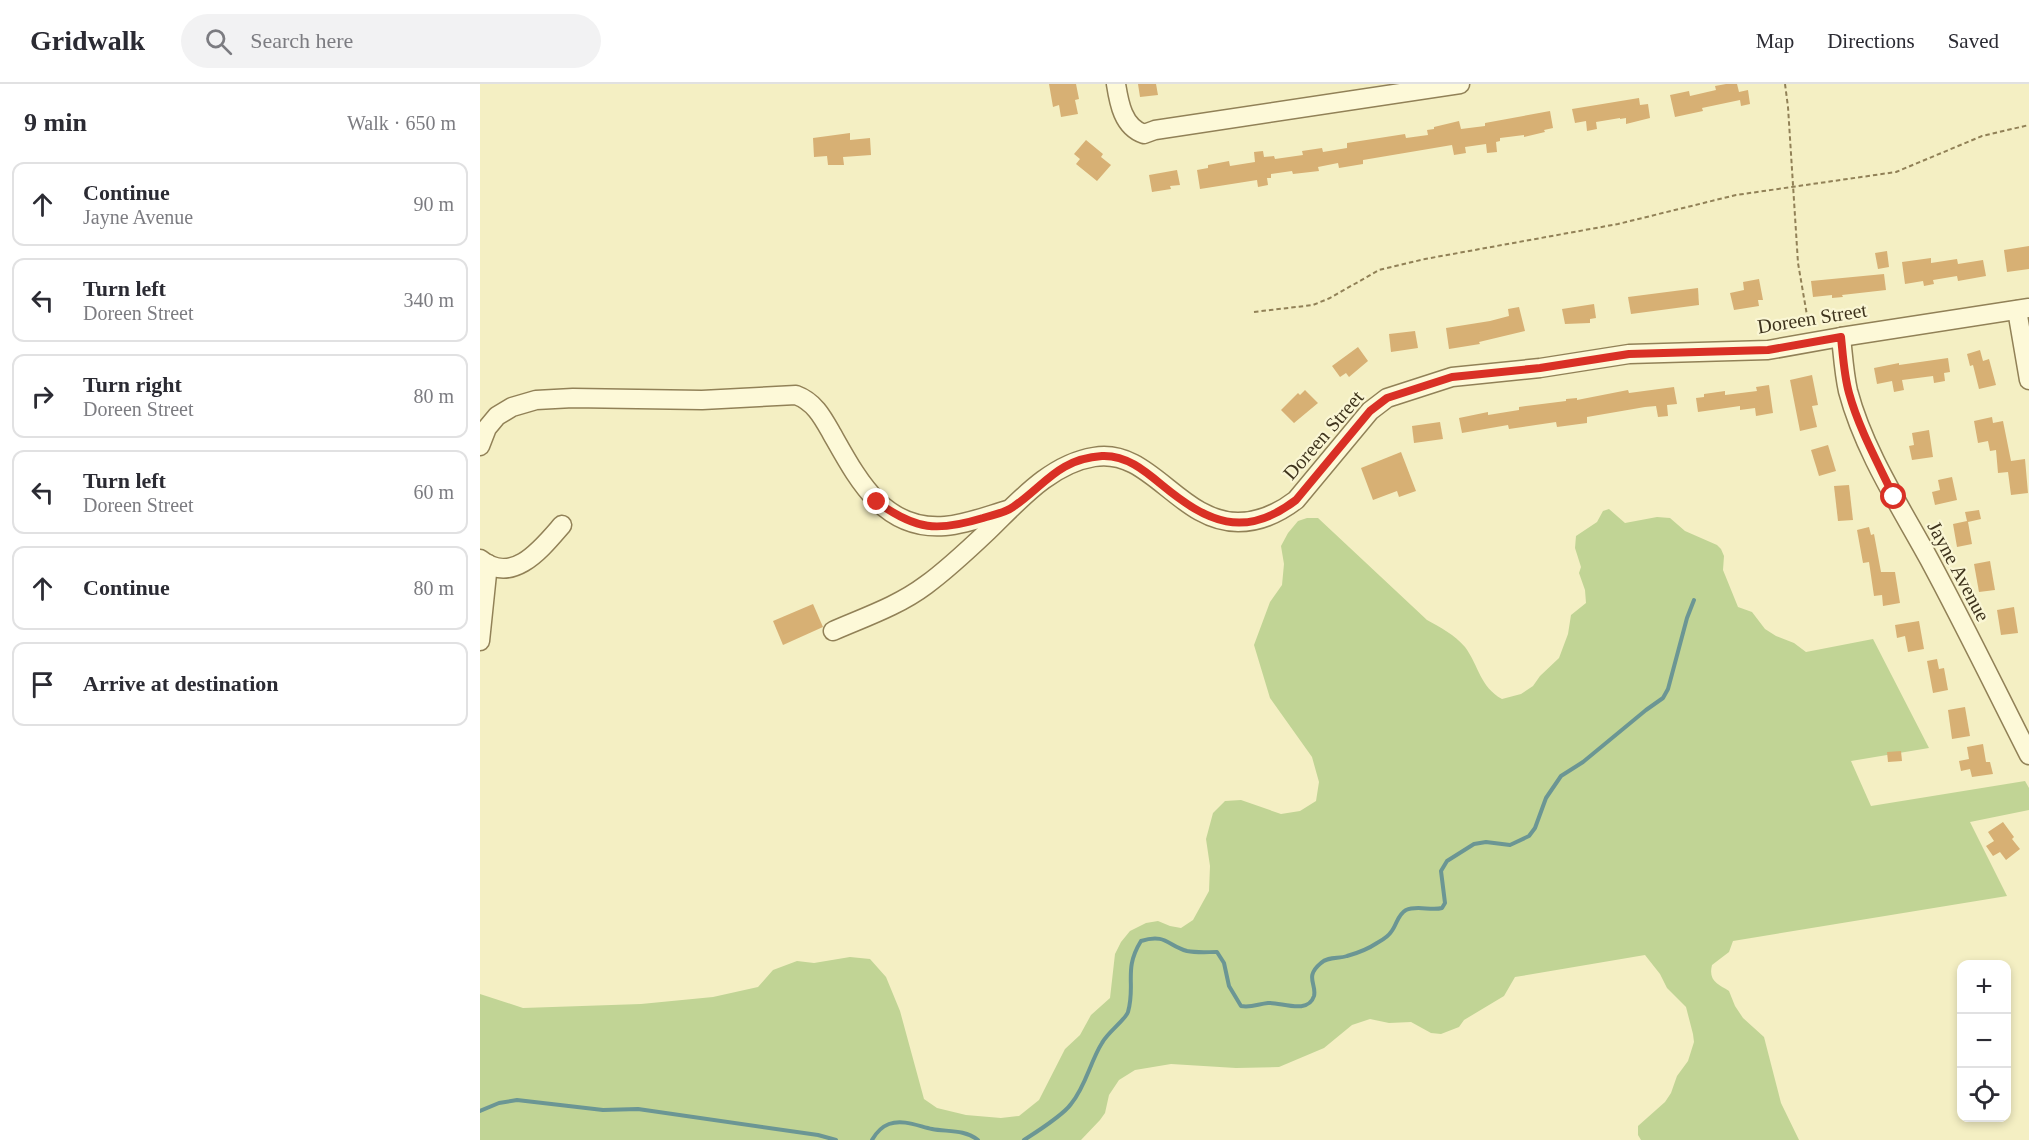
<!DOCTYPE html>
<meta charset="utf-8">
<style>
:root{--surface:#fff;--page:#f2f2f3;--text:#2b2b33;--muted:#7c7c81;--line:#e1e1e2}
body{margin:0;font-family:Georgia,serif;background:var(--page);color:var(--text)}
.controls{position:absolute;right:18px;bottom:18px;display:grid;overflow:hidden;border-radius:12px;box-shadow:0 3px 9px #0003}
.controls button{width:54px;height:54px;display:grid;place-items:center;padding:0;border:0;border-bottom:2px solid var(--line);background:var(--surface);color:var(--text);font:30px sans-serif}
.stop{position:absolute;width:18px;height:18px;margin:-14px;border:4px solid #d93025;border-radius:50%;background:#fff}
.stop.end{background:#d93025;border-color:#fff;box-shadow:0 2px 6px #0008}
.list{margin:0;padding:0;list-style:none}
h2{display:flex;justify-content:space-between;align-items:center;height:78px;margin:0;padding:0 24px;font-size:26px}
h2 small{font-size:20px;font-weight:400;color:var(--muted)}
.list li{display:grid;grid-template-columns:39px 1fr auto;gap:18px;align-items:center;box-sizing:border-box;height:84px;margin:0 12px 12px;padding:0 12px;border:2px solid var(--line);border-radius:12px}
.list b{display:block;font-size:22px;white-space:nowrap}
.list p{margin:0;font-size:20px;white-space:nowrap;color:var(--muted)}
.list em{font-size:20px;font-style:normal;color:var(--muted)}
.icon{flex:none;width:33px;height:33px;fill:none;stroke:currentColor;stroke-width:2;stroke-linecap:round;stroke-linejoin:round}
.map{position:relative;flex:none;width:1549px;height:1056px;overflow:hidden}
header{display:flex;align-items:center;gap:36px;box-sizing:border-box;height:84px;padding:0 30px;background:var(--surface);border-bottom:2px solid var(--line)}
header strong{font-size:28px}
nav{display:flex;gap:33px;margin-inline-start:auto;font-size:21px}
.search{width:420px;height:54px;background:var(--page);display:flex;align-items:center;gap:15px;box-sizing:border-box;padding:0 21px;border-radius:33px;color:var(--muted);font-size:22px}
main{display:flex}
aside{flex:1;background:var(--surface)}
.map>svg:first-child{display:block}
.green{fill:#c1d495}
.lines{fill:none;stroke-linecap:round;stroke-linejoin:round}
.stream{stroke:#6b9694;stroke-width:4}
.building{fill:#d7b074}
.minor-casing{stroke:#918157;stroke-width:21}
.path{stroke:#918157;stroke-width:2;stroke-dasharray:4.5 3;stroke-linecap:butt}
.minor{stroke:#fdf9d8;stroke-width:18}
.route{stroke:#d93025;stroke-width:8}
.labels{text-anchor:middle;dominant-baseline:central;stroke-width:4.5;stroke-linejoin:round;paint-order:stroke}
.street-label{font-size:20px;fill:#3f341d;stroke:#faf6d4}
</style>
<header>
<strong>Gridwalk</strong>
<div class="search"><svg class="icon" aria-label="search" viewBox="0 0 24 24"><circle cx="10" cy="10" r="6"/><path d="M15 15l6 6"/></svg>Search here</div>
<nav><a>Map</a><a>Directions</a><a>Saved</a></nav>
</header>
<main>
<aside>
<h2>9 min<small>Walk · 650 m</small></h2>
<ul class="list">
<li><svg class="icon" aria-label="ahead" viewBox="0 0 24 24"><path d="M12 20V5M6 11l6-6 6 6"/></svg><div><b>Continue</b><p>Jayne Avenue</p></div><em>90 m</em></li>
<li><svg class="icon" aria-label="left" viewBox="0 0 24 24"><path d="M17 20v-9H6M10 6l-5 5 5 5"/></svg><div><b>Turn left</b><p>Doreen Street</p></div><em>340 m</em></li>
<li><svg class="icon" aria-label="right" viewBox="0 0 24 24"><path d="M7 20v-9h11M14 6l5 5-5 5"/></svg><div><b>Turn right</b><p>Doreen Street</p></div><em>80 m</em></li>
<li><svg class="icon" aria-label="left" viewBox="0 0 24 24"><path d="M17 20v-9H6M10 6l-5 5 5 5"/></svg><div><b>Turn left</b><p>Doreen Street</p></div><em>60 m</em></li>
<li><svg class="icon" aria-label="ahead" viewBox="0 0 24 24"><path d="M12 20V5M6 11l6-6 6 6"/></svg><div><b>Continue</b></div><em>80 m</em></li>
<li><svg class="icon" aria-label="arrive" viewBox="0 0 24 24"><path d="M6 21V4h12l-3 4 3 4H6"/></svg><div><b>Arrive at destination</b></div></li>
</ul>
</aside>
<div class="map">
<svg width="1549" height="1056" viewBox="0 0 1549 1056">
<rect width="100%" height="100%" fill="#f4efc3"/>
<path class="green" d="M 1129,425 L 1145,439 L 1177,433 L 1190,434 L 1205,447 L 1237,461 L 1241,465 L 1244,472 L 1243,486 L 1258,523 L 1272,528 L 1285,545 L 1296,552 L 1314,559 L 1326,568 L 1393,555 L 1449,664 L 1371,677 L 1391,722 L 1545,697 L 1549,704 L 1549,726 L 1490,738 L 1527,812 L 1253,857 L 1249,868 L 1232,881 C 1228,897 1238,900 1249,907 L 1255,922 L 1263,934 L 1284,953 L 1301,1019 L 1319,1056 L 1161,1056 L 1158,1051 L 1158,1042 L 1185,1018 L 1191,1009 L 1197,992 L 1208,977 L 1214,958 L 1213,950 L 1206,923 L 1187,904 L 1180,890 L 1165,871 L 1035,893 L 1024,912 L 984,936 L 979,943 L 961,950 L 951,949 L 931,938 L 909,939 L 890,935 L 872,941 L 844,964 L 799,983 L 756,984 L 691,980 L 655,986 L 639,996 L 629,1011 L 625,1029 L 620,1036 L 601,1056 L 0,1056 L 0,910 L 43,924 L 161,920 L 233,913 L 278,903 L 293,886 L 317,877 L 334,879 L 370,873 L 390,875 L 406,893 L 420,927 L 444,1015 L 457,1024 L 486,1031 L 521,1034 L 539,1032 L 559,1016 L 585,965 L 600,951 L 611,931 L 630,914 L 635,870 L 641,858 L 650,847 L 666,839 L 678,837 L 690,842 L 701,844 L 713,836 L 729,807 L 730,782 L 726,755 L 733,729 L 745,717 L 761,716 L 801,730 L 820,727 L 836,717 L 839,698 L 832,673 L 790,614 L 774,561 L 790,518 L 802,501 L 804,480 L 801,462 L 808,449 L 818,437 L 827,434 L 838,434 L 947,536 C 960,543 975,551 985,563 C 999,582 1000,603 1022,615 L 1041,610 L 1053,602 L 1060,592 L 1079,574 L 1088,550 L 1091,531 L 1106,519 L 1105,506 L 1099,489 L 1101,483 L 1095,464 L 1096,452 L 1117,438 L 1123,427 Z"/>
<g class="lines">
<g class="stream">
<polyline points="0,1027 19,1019 37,1016 123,1026 158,1025 338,1051 356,1056"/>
<path d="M 392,1056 C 396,1049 401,1043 409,1040 C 423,1035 438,1042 452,1045 C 467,1048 484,1045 498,1056"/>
<path d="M 544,1056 C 555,1049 584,1030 591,1020 C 606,1002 610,978 622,959 C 627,949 646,935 648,928 C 656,900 643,886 661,857 C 686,849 688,862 707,867 C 717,869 727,868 737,868 L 744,879 L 749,902 L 761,922 C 771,924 778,920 788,919 C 801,918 828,931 834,912 C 837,900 824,893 841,879 C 848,872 859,875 867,872 C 878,869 888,865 897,859 C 902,856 908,853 911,848 C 917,841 917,831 926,826 C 937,821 951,827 962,824 L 965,819 L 961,787 L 967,777 L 994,760 L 1006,758 L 1030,761 L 1049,752 L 1055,744 L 1066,714 L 1081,692 L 1103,678 L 1166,626 L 1183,614 L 1188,605 L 1207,534 L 1214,516"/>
</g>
</g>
<g class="building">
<polygon points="569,0 596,0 599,15 595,16 598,30 581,33 579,21 573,23"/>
<polygon points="658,0 676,0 678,11 660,13"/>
<polygon points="1246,0 1257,0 1259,8 1268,6 1270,20 1261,22 1260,16 1222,24 1223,27 1195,33 1190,11 1209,7 1210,12 1236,6 1235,2"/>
<polygon points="1159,14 1160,21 1168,20 1170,34 1146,40 1146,34 1140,35 1140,34 1116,38 1117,45 1107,47 1106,37 1095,39 1092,25"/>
<polygon points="1070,27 1073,44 1064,46 1065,48 1044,53 1044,51 1020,54 1020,57 1016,58 1017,68 1007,69 1006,60 985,63 986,69 974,71 972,61 883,76 883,80 859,84 858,79 838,83 839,87 813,90 812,87 791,90 791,94 787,94 788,101 778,103 777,96 720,105 717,86 728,84 728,81 749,77 750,82 775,78 774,68 783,67 784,73 794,72 795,75 823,71 822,67 842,64 843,68 867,64 867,59 925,50 926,54 948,51 947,46 954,45 954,43 979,37 981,45 1005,42 1005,39"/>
<polygon points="370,49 370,56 390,54 391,71 363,73 364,81 348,81 347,72 334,73 333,54"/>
<polygon points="606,56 623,70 621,73 631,81 617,97 596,80 600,75 594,70"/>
<polygon points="697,86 700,101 690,102 691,105 672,108 669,91"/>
<polygon points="1549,162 1549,185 1527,188 1524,166"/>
<polygon points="1407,167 1409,183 1398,185 1395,169"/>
<polygon points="1451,174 1451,179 1477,175 1478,180 1503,176 1506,192 1478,197 1477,192 1453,196 1454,200 1444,202 1443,197 1425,200 1422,178"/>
<polygon points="1404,190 1406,206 1362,211 1363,213 1352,214 1352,211 1333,213 1331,197"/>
<polygon points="1279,195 1283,216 1278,216 1279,222 1254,226 1250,209 1264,206 1263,198"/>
<polygon points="1218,204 1219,221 1151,230 1148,213"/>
<polygon points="1114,220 1116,234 1110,235 1110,239 1085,240 1082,225"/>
<polygon points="1039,223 1045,247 999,258 1000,260 969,265 966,244 1010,237 1029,232 1028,225"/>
<polygon points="935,247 938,264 911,268 909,250"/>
<polygon points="878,263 888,277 869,293 866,289 860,293 852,282"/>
<polygon points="1500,266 1503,277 1509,275 1516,301 1499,305 1493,281 1490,282 1487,270"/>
<polygon points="1468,274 1470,288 1464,289 1465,297 1454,299 1453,292 1422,296 1424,306 1414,308 1412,297 1397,300 1394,284 1419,279 1419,281"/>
<polygon points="1332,291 1338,321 1332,322 1337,343 1320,347 1310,296"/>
<polygon points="1289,301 1293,329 1276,332 1275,324 1260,326 1260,322 1218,328 1216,314 1224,313 1224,310 1245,307 1245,311 1277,307 1276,303"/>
<polygon points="1194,303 1197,320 1187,321 1188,332 1178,333 1176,322 1165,323 1107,333 1107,339 1077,343 1076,338 1029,345 1028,341 982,349 979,334 1008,328 1008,331 1039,326 1039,323 1086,317 1086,315 1097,314 1097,316 1148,306 1149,309"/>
<polygon points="825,306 838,319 814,339 801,326 818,309 820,311"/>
<polygon points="1512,333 1513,339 1523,337 1531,377 1545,375 1548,409 1531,411 1528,388 1518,389 1516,366 1510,367 1508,357 1498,359 1494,337"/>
<polygon points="960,338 963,355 934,359 932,342"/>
<polygon points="1449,346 1453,373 1432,376 1429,362 1434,361 1432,349"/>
<polygon points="1348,361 1356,387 1339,392 1331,366"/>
<polygon points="921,368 936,407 919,413 917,407 893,416 881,384"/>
<polygon points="1472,393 1477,416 1455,421 1452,408 1460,406 1458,396"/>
<polygon points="1369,401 1373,436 1358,437 1354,402"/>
<polygon points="1499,426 1501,435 1488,438 1492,460 1477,463 1473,440 1487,437 1485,428"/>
<polygon points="1389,443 1391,451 1394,450 1401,488 1415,488 1420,519 1403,522 1402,511 1394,512 1389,478 1383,479 1377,446"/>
<polygon points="1510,477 1515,506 1499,508 1494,480"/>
<polygon points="333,520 343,543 303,561 293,537"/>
<polygon points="1534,523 1538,549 1521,551 1517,526"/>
<polygon points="1439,537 1444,565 1428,568 1425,552 1417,554 1415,541"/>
<polygon points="1457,575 1459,585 1464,584 1468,606 1453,609 1447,577"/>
<polygon points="1485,623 1490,652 1472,655 1468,626"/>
<polygon points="1503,660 1506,678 1510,678 1513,690 1492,693 1490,685 1481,687 1479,677 1489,675 1487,663"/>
<polygon points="1421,667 1422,677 1408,678 1407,668"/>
<polygon points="1523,738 1534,753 1532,755 1540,765 1526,776 1520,768 1513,772 1506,762 1514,757 1508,748"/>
</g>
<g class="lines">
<defs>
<g id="minor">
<path d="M 636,0 C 639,19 643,43 664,50 L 675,46 L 980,0"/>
<polyline points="1537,226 1549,296"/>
<path d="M 1361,253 C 1363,271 1364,289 1368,307 C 1384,367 1420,422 1449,475 C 1484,540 1516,606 1549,671"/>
<path d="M 0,362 L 7,344 L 17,332 L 32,323 L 56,316 L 93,314 L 222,316 L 316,311 C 335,318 343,334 352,350 C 378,396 404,447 465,442 C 487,440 507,432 527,426"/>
<path d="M 0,475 C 33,502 62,464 82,441"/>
<path d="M 353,547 C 385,533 418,522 446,501 C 468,485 488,466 508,447 C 538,418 570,380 614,373 C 670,363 699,438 758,438 C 780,438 799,429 816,416 L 890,327 L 907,314 L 972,293 L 1060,284 L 1149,270 L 1288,266 L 1361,253 L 1549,224"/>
<polyline points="0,557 8,480"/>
</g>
</defs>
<use href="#minor" class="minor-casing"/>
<g class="path">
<polyline points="1305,0 1308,23 1318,179 1329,243"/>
<polyline points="774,228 833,221 850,214 899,186 945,175 1138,140 1256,111 1416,88 1502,52 1549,41"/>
</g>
<use href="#minor" class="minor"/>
</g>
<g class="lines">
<path class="route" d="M 397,418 C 436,446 457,448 503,434 C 512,431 525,429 533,423 C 565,401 578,375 622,372 C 646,371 664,386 682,401 C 727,438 764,456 816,416 L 890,327 L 907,314 L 972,293 L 1060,284 L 1149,270 L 1288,266 L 1361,253 C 1363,272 1364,291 1369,309 C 1379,345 1398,379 1414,413"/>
</g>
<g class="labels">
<g class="street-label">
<text transform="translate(1332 234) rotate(-9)">Doreen Street</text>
<text transform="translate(843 351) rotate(-49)">Doreen Street</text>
<text transform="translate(1479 487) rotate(62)">Jayne Avenue</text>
</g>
</g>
</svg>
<div class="controls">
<button>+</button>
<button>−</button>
<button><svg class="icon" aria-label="locate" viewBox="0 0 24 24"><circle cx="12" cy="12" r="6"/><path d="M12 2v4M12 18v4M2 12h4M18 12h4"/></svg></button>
</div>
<div class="stop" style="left:1414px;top:413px"></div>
<div class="stop end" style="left:397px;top:418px"></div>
</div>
</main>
